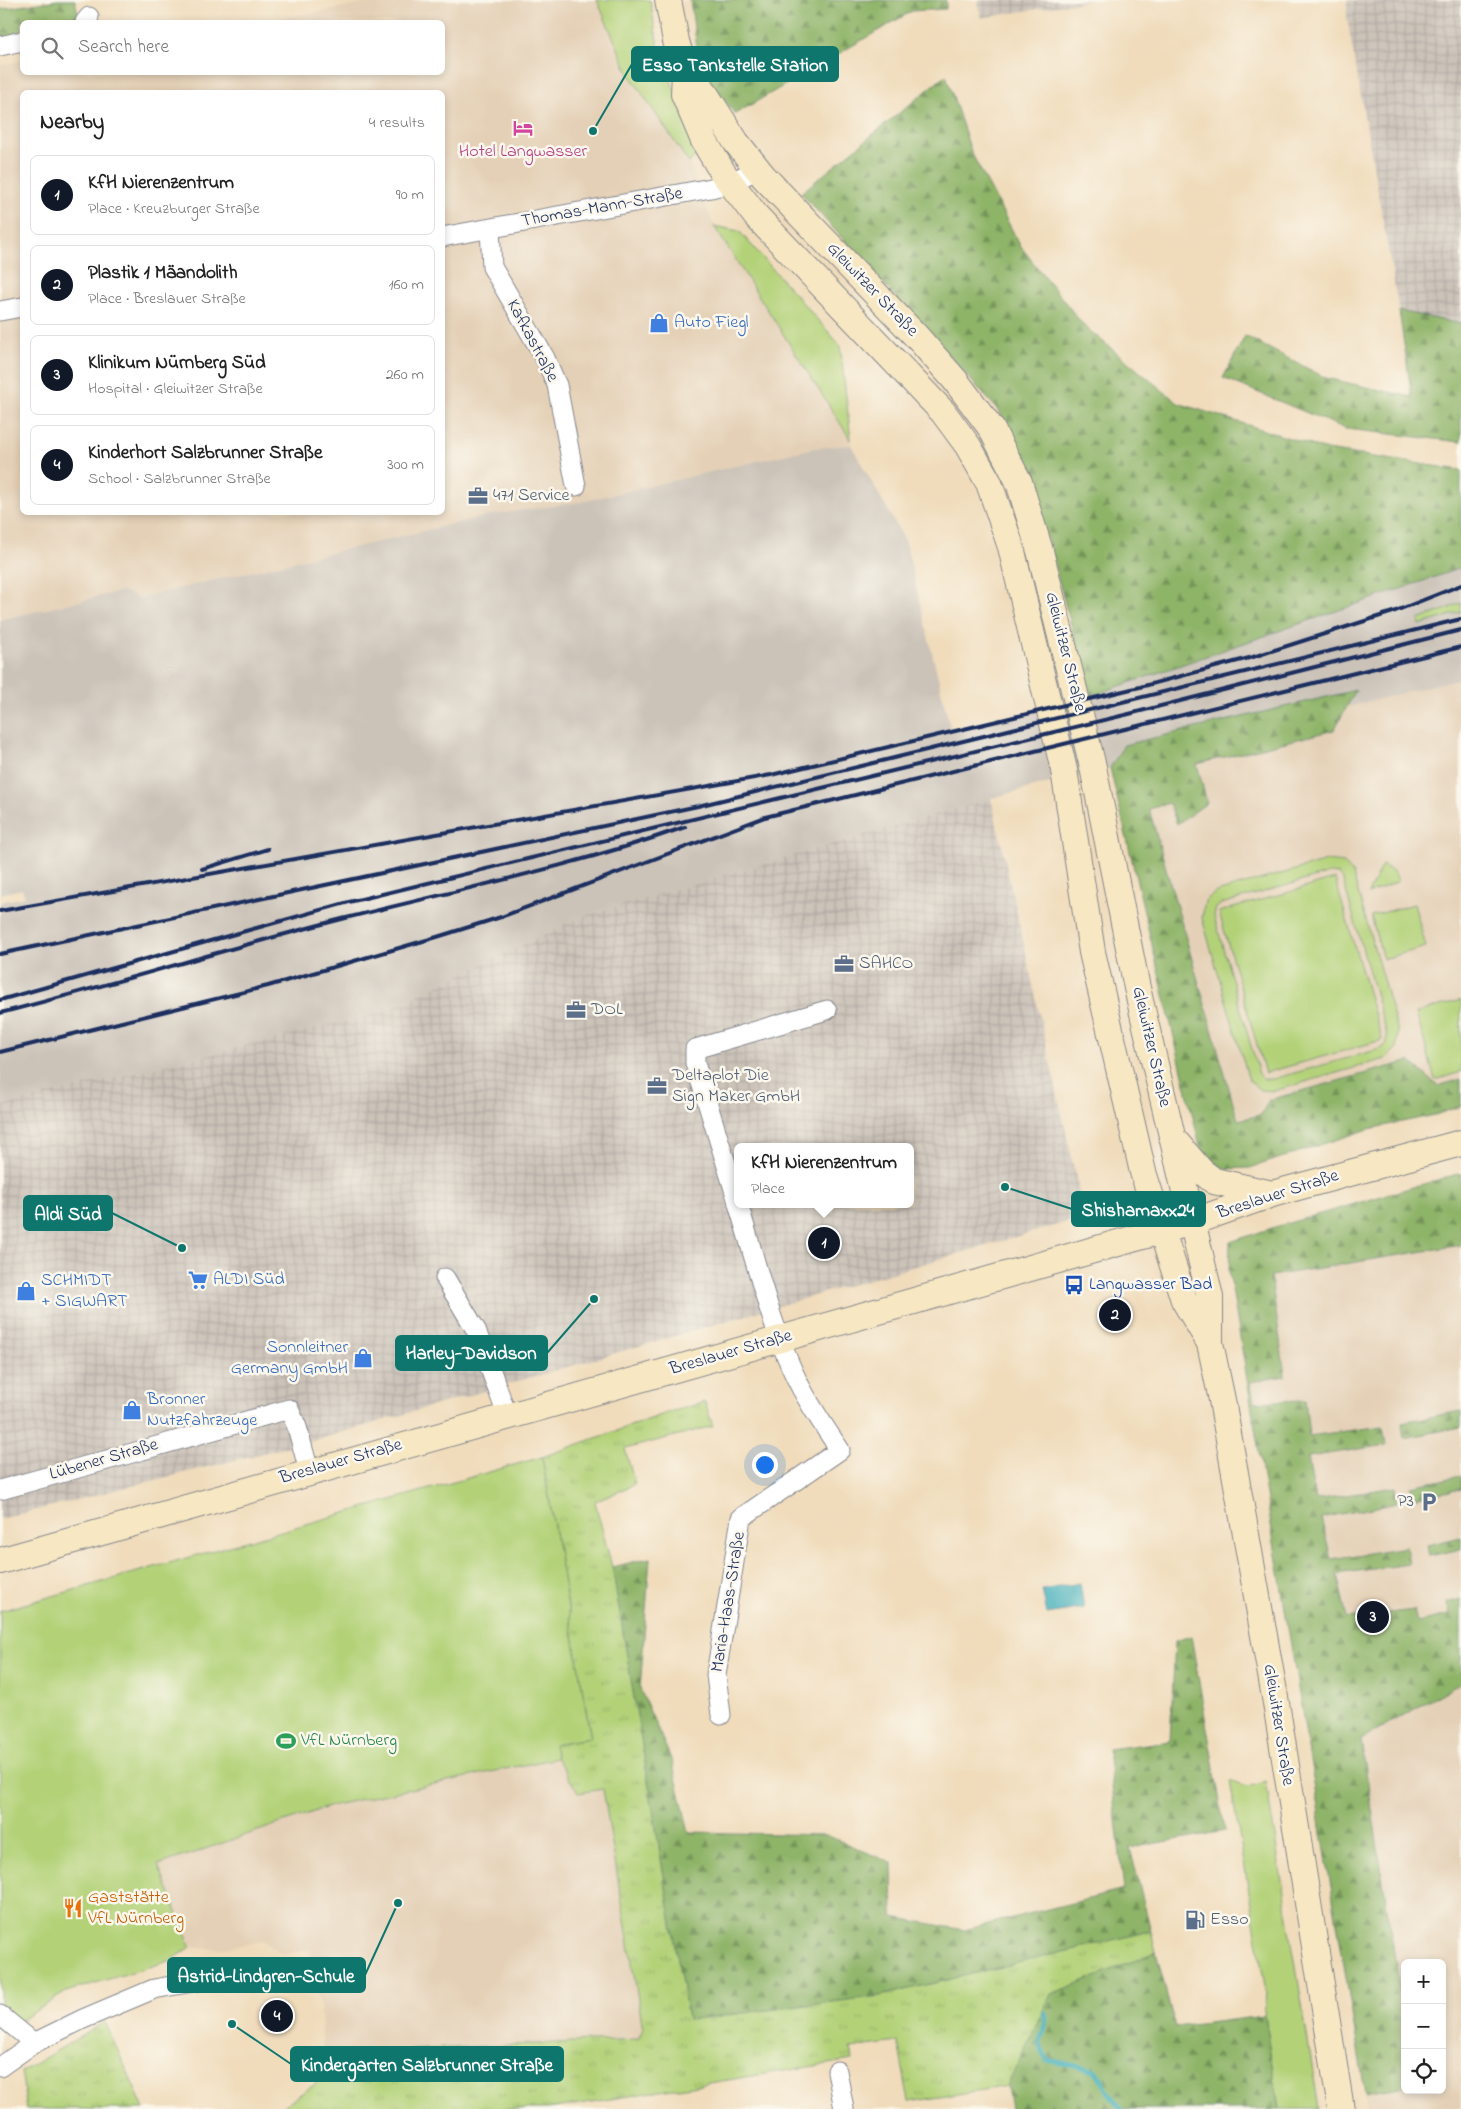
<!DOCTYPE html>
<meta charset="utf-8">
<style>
:root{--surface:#fff;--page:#f6f6f6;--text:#222;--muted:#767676;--line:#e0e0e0;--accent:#111827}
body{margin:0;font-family:"Indie Flower",sans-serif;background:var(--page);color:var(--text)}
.controls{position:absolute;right:15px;bottom:15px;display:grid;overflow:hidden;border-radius:8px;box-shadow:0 2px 8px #0003}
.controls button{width:45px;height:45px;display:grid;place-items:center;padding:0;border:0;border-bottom:1px solid var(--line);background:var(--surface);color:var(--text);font:25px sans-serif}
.you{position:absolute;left:764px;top:1464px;width:18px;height:18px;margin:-12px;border:4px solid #fff;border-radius:50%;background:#1a73e8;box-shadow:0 0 0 8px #1a73e833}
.badge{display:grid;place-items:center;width:32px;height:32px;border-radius:50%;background:var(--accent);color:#fff;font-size:16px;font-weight:700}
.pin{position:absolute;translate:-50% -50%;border:2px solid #fff;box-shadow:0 1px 5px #0006}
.popup{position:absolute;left:734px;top:1143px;width:180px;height:65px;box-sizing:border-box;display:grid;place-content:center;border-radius:8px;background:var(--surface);filter:drop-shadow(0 1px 4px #0005);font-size:16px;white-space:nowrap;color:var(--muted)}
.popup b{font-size:19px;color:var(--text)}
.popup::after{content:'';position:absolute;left:50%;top:100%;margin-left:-10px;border:10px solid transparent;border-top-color:var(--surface)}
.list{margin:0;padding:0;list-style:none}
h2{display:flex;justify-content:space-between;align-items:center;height:65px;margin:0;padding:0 20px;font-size:21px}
h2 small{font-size:16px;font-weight:400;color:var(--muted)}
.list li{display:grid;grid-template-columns:32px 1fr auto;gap:15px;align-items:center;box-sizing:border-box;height:80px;margin:0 10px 10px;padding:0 10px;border:1px solid var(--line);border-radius:8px}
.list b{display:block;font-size:19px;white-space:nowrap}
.list p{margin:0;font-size:16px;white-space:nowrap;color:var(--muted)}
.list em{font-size:16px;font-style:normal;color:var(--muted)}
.icon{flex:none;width:28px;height:28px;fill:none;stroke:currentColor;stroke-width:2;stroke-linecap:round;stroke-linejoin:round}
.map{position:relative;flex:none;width:1461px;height:2109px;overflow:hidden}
.search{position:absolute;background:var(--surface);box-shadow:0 2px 8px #0003;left:20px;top:20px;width:425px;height:55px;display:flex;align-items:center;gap:12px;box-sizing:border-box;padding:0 18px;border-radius:8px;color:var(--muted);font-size:19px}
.panel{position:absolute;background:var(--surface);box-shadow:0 2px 8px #0003;left:20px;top:90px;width:425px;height:425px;border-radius:8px}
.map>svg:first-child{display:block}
.built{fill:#e4d0b6;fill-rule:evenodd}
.industrial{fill:url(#industrial-grid);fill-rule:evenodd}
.railway{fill:#cbc2b8}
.grass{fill:#b3d278;stroke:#67806b;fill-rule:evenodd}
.forest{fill:url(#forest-firs);stroke:#547263}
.park{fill:url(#park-tufts);stroke:#67806b}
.water{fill:#3fafba;stroke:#2d6f8c}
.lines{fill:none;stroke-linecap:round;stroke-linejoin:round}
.stream{stroke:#3fafba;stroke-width:5}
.street-casing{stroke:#86868c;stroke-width:21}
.secondary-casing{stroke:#86868c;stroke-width:28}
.street{stroke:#fff;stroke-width:19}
.secondary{stroke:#f7e8c3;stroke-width:26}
.rail{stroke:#1b2f5e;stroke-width:4}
.labels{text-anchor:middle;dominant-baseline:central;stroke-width:5;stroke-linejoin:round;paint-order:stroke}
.hotel-label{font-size:18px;fill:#b23c85;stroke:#fbf7ec}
.street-label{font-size:18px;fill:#1b2f5e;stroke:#fbf7ec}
.shop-label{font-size:18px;fill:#366cbe;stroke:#fbf7ec;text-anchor:start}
.service-label{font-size:18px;fill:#4e5e75;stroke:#fbf7ec;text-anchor:start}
.transit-label{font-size:18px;fill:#164399;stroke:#fbf7ec;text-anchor:start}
.leisure-label{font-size:18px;fill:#27864d;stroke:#fbf7ec;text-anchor:start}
.food-label{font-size:18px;fill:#c56008;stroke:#fbf7ec;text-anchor:start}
.leader{fill:none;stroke:#0f766e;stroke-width:2}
.callout-dot{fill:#0f766e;stroke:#fbf7ec;stroke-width:2}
.callout{fill:#0f766e;stroke:#0f766e;stroke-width:2}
.callout-label{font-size:19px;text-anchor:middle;font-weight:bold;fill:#fff}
</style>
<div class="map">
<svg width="1461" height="2109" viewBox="0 0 1461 2109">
<defs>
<pattern id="industrial-grid" width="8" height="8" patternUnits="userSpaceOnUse" patternTransform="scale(1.25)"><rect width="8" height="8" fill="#cbc2b8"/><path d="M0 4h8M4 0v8" fill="none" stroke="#aea7a1"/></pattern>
<pattern id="forest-firs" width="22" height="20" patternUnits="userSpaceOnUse" patternTransform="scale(1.25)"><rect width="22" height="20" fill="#8eb468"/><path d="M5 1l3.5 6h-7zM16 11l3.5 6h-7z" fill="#739359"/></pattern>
<pattern id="park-tufts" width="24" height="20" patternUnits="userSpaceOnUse" patternTransform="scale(1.25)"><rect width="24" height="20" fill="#b3d278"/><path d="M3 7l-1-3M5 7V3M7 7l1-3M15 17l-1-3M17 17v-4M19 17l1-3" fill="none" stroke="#99b56a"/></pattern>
</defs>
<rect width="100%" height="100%" fill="#fbf7ec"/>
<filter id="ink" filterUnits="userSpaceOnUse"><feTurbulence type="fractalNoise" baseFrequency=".02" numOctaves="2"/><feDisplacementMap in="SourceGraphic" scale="10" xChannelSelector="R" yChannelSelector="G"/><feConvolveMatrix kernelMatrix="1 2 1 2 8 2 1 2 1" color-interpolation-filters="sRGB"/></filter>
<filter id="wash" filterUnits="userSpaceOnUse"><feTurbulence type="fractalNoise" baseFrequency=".0096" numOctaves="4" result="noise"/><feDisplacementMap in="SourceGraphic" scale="20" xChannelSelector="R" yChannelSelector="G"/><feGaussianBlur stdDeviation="1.12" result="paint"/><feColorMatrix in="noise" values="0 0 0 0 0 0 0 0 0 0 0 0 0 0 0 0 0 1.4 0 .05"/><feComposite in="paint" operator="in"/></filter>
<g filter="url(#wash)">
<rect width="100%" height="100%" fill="#f0dcbb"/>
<g class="built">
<path d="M 383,0 L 597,0 L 629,74 L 689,163 L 714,226 L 851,440 L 851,445 L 814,448 L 580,502 L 491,515 L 139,598 L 122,591 L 0,620 L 0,65 L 22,61 L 22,72 L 442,72 L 442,22 L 263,22 ZM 22,92 L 442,92 L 442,512 L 22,512 Z"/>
<polygon points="1461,677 1461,1095 1225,1169 1202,1155 1110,768"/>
<path d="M 1461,1173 L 1461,2109 L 1367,2109 L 1229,1271 L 1230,1242 L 1275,1227 ZM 1405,1963 L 1442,1963 L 1442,2090 L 1405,2090 Z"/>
<polygon points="557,1758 578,1793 603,1789 643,2029 638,2039 323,2054 321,2012 309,1950 282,1954 264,1941 219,1949 191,1947 158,1865 334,1805"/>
</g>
<g class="industrial">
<polygon points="978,0 1093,0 981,18"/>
<polygon points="1347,0 1461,0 1461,324 1399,311 1347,18"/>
<path d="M 991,798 L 1085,1217 L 319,1439 L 0,1519 L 0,1106 L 384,1011 L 580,917 ZM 738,1147 L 910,1147 L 910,1204 L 738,1204 Z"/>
</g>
<polygon class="railway" points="851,445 905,541 951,731 1091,696 1461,568 1461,603 1419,621 1420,625 1461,612 1461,678 991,798 580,917 384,1011 0,1106 0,902 25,897 22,889 0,894 0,620 122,591 139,598 491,515 580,502 814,448"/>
<g class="grass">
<polygon points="597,0 650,0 658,46 698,153 689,163 629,74"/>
<polygon points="714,226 739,231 840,345 851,440"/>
<polygon points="1461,603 1461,612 1420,625 1419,620"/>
<path d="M 1327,861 L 1344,863 L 1353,874 L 1398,1032 L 1396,1049 L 1385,1059 L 1274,1091 L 1260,1090 L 1249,1080 L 1202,918 L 1205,901 L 1216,892 ZM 1330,873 L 1338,874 L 1343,880 L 1387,1035 L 1387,1043 L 1380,1049 L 1273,1079 L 1264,1079 L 1259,1074 L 1214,916 L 1216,908 L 1221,904 Z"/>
<polygon points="1382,865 1393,871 1399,881 1368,894"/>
<polygon points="1335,879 1382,1040 1265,1073 1219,912"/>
<polygon points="1414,904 1426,947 1383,959 1371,916"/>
<polygon points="1461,1000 1461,1072 1435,1080 1416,1013"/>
<polygon points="542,1457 591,1738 555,1744 557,1758 334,1805 158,1865 191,1947 169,1961 66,1992 17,2023 0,2009 0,1611"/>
<polygon points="1230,1781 1247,1787 1266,1782 1319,2109 1279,2109 1264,2016 1266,1992"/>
</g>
<g class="forest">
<polygon points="58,0 75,0 80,22 22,22 22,37 0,40 0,9"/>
<polygon points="690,0 946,0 946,9 912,11 735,114 700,68"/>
<polygon points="946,75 972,154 1021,247 1084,326 1178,403 1327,450 1461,470 1461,568 1091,696 1031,482 999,411 801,193"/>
<polygon points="1399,311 1461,324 1461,442 1346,429 1223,378 1245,336 1326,378 1412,397"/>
<polygon points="1356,690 1334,730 1197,764 1207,803 1177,824 1169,803 1149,809 1238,1120 1261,1115 1269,1100 1410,1061 1438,1086 1461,1079 1461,1106 1435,1115 1369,1129 1250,1168 1225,1169 1202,1155 1110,768 1124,745"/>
<polygon points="1461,1173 1461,1245 1271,1276 1285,1376 1250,1382 1254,1402 1305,1400 1309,1436 1383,1426 1386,1445 1308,1457 1315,1500 1395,1487 1397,1503 1321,1518 1331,1559 1406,1547 1409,1564 1337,1574 1347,1618 1414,1610 1417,1622 1450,1615 1447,1603 1461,1599 1461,1683 1361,1739 1405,2023 1405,2085 1365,2092 1229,1271 1230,1242 1275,1227"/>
<polygon points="1461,1411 1461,1427 1404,1438 1402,1422"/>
<polygon points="1461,1476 1461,1489 1412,1498 1411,1486"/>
<polygon points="1461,1537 1461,1549 1429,1556 1427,1545"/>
<polygon points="650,1558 640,1689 672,1761 689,1832 826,1835 892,1863 893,1917 964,1930 1124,1890 1108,1749 1170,1741 1175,1641 1191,1636 1225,1831 1130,1848 1151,1931 881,1996 688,2020 612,1567"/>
<polygon points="1156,1952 1175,2027 1264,2016 1279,2109 1011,2109 1007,2086 1051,1994"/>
</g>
<g class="park">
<polygon points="705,1402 713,1426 625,1449 635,1484 595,1502 612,1567 688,2020 881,1996 1151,1931 1156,1952 1051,1994 1007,2086 909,2102 898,2042 850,2048 852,2060 548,2109 278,2109 317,2083 323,2054 638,2039 643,2029 603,1789 578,1793 557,1758 554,1744 591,1738 542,1457 670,1412"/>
<polygon points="105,2022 144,2109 27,2109 21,2072"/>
</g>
<polygon class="water" points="1080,1583 1084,1608 1047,1614 1042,1590"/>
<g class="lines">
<path class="stream" d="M 1045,2013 L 1044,2028 L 1039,2044 L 1047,2060 L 1095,2070 C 1105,2083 1110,2098 1121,2109"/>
</g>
</g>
<g filter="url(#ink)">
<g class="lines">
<defs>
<g id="street">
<polyline points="85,22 89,17"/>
<polyline points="0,46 22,41"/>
<polyline points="490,229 492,267 545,358 557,385 576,486"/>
<polyline points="442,237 711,188 730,183 758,169"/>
<polyline points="0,311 22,307"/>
<polyline points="738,1202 695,1063 695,1049 827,1010"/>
<polyline points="445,1278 476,1330 507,1415"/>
<polyline points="0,1490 289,1409 297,1427 309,1471"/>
<path d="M 721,1715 L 716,1675 L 741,1518 L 840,1450 C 825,1428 810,1406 798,1382 C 770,1325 757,1264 738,1204"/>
<polyline points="0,2015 34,2043"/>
<polyline points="0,2067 34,2043 83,2019 154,1989 210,1979 231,1968"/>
<polyline points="837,2071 844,2109"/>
</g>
<g id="secondary">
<polyline points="668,0 676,41 685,72 684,94 704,141 723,173 756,216 943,412 968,446 989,483 1011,547 1064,770 1092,952 1143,1172 1184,1300 1210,1343"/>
<polyline points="685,72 701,87 736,142 764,177 917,337 955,380 991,428 1019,482 1040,551 1093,767 1137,988 1210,1297 1210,1343 1222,1400 1276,1703 1341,2109"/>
<polyline points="1175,1141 1201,1171 1214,1181 1272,1194"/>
<polyline points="0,1561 1192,1222 1272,1194 1461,1143"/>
</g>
</defs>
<use href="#street" class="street-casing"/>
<use href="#secondary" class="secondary-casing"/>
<use href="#street" class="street"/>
<use href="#secondary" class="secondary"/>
<g class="rail">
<polyline points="202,869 268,849"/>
<polyline points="0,911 771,775 1140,687 1253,657 1393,612 1461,585"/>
<polyline points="0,954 698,806 1461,619"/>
<polyline points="0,1000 349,902 1129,714 1461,630"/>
<path d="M 0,1013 C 115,984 228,948 342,919 C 457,890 573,867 685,827"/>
<polyline points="0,1052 268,986 437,937 501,917 765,817 1461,647"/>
</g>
</g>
</g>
<defs>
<symbol id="hotel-bare" viewBox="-9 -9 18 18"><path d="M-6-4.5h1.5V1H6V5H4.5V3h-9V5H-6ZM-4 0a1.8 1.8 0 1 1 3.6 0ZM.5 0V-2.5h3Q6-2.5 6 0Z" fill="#d1479c" stroke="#fbf7ec" stroke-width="2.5" paint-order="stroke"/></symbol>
<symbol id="shop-bare" viewBox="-9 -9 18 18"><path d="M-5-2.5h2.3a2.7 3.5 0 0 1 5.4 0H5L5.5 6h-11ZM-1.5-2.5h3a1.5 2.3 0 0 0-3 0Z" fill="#3f7fe0" stroke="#fbf7ec" stroke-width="2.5" paint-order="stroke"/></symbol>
<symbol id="office-bare" viewBox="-9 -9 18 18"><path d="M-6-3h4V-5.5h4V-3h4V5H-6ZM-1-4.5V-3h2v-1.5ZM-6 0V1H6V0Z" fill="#5c6f8a" stroke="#fbf7ec" stroke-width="2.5" paint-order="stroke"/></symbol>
<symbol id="supermarket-bare" viewBox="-9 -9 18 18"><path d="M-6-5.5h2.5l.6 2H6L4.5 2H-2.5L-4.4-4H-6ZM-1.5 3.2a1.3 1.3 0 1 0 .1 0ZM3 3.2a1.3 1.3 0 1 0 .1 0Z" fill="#3f7fe0" stroke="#fbf7ec" stroke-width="2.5" paint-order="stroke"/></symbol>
<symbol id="bus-bare" viewBox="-9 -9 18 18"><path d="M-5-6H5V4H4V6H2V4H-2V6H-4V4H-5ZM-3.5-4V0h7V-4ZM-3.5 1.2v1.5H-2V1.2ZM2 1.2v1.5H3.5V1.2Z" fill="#1a4fb4" stroke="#fbf7ec" stroke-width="2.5" paint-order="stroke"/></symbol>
<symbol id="parking-bare" viewBox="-9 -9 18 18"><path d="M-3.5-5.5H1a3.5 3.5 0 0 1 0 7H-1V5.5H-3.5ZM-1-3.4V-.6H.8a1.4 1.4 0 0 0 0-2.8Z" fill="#5c6f8a" stroke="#fbf7ec" stroke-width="2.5" paint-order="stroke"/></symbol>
<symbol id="stadium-bare" viewBox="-9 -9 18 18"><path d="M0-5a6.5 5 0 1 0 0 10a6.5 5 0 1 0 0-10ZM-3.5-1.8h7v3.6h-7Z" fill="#2e9e5b" stroke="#fbf7ec" stroke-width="2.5" paint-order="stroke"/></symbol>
<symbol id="restaurant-bare" viewBox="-9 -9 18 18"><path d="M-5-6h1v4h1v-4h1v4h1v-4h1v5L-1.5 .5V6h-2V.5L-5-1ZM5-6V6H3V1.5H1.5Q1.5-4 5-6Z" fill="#e8710a" stroke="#fbf7ec" stroke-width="2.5" paint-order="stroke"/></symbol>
<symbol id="fuel-bare" viewBox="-9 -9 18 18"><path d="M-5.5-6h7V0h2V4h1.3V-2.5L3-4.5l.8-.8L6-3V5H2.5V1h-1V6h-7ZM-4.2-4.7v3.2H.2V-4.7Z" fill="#5c6f8a" stroke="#fbf7ec" stroke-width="2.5" paint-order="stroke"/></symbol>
</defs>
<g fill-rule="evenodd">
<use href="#hotel-bare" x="509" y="114" width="28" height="28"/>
<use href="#shop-bare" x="645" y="309" width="28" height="28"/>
<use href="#office-bare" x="464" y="482" width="28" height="28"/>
<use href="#office-bare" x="830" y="950" width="28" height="28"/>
<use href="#office-bare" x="562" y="996" width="28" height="28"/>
<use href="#office-bare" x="643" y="1072" width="28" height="28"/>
<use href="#supermarket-bare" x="184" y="1266" width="28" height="28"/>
<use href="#bus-bare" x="1060" y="1271" width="28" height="28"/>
<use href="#shop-bare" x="12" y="1277" width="28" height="28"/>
<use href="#shop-bare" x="349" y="1344" width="28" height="28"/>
<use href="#shop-bare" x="118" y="1396" width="28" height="28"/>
<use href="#parking-bare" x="1415" y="1488" width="28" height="28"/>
<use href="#stadium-bare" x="272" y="1727" width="28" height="28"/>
<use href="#restaurant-bare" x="59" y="1894" width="28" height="28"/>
<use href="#fuel-bare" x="1181" y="1906" width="28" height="28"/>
</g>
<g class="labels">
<g class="hotel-label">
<text x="523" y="152">Hotel Langwasser</text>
</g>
<g class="street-label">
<text transform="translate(602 208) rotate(-10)">Thomas-Mann-Straße</text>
<text transform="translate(872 290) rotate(46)">Gleiwitzer Straße</text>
<text transform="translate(532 341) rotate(62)">Kafkastraße</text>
<text transform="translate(1065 652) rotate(76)">Gleiwitzer Straße</text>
<text transform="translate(1151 1047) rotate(77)">Gleiwitzer Straße</text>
<text transform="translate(1278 1195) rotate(-18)">Breslauer Straße</text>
<text transform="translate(731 1353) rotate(-16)">Breslauer Straße</text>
<text transform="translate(104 1460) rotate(-16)">Lübener Straße</text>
<text transform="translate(341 1462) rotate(-16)">Breslauer Straße</text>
<text transform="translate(729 1602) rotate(-81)">Maria-Haas-Straße</text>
<text transform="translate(1278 1725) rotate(81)">Gleiwitzer Straße</text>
</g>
<g class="shop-label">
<text x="674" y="323">Auto Fiegl</text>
<text x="213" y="1280">ALDI Süd</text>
<text x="41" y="1281">SCHMIDT<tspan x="41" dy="21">+ SIGWART</tspan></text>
<text x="348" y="1348" text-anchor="end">Sonnleitner<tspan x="348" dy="21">Germany GmbH</tspan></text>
<text x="147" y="1400">Bronner<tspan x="147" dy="21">Nutzfahrzeuge</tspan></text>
</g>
<g class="service-label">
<text x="493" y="496">471 Service</text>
<text x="859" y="964">SAHCO</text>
<text x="591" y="1010">DOL</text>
<text x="672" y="1076">Deltaplot Die<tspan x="672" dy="21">Sign Maker GmbH</tspan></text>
<text x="1414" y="1502" text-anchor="end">P3</text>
<text x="1210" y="1920">Esso</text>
</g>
<g class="transit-label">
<text x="1089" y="1285">Langwasser Bad</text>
</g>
<g class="leisure-label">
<text x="301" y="1741">VfL Nürnberg</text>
</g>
<g class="food-label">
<text x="88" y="1898">Gaststätte<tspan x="88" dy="21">VfL Nürnberg</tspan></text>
</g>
</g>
<path class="leader" d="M593 131L632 64M1005 1187L1072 1209M182 1248L112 1213M594 1299L547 1353M398 1903L365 1975M232 2024L291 2064"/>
<g class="callout-dot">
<circle cx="593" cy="131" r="5"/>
<circle cx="1005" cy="1187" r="5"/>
<circle cx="182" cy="1248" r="5"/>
<circle cx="594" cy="1299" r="5"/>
<circle cx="398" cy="1903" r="5"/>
<circle cx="232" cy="2024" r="5"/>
</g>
<g class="callout">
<rect x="632" y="47" width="206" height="34" rx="5"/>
<rect x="1072" y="1192" width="133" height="34" rx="5"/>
<rect x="24" y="1196" width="88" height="34" rx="5"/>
<rect x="396" y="1336" width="151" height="34" rx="5"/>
<rect x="168" y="1958" width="197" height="34" rx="5"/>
<rect x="291" y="2047" width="272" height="34" rx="5"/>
</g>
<g class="callout-label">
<text x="735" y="71">Esso Tankstelle Station</text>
<text x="1138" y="1216">Shishamaxx24</text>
<text x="68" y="1220">Aldi Süd</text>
<text x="471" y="1359">Harley-Davidson</text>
<text x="266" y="1982">Astrid-Lindgren-Schule</text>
<text x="427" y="2071">Kindergarten Salzbrunner Straße</text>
</g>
</svg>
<div class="controls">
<button>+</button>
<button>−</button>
<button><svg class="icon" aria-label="locate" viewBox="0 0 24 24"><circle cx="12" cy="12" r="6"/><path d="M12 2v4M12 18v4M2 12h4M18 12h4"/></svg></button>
</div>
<div class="you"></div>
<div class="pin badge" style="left:824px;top:1243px">1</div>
<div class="popup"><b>KfH Nierenzentrum</b>Place</div>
<div class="pin badge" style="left:1115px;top:1315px">2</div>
<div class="pin badge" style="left:1373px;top:1617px">3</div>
<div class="pin badge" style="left:277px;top:2016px">4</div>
<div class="search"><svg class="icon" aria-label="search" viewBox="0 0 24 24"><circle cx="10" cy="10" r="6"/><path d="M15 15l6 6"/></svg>Search here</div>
<section class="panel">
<h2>Nearby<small>4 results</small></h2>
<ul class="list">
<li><span class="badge">1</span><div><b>KfH Nierenzentrum</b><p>Place · Kreuzburger Straße</p></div><em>90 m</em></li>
<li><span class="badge">2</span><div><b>Plastik 1 Mäandolith</b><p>Place · Breslauer Straße</p></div><em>160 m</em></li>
<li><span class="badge">3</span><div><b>Klinikum Nürnberg Süd</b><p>Hospital · Gleiwitzer Straße</p></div><em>260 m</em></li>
<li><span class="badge">4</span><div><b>Kinderhort Salzbrunner Straße</b><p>School · Salzbrunner Straße</p></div><em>300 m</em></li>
</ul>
</section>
</div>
